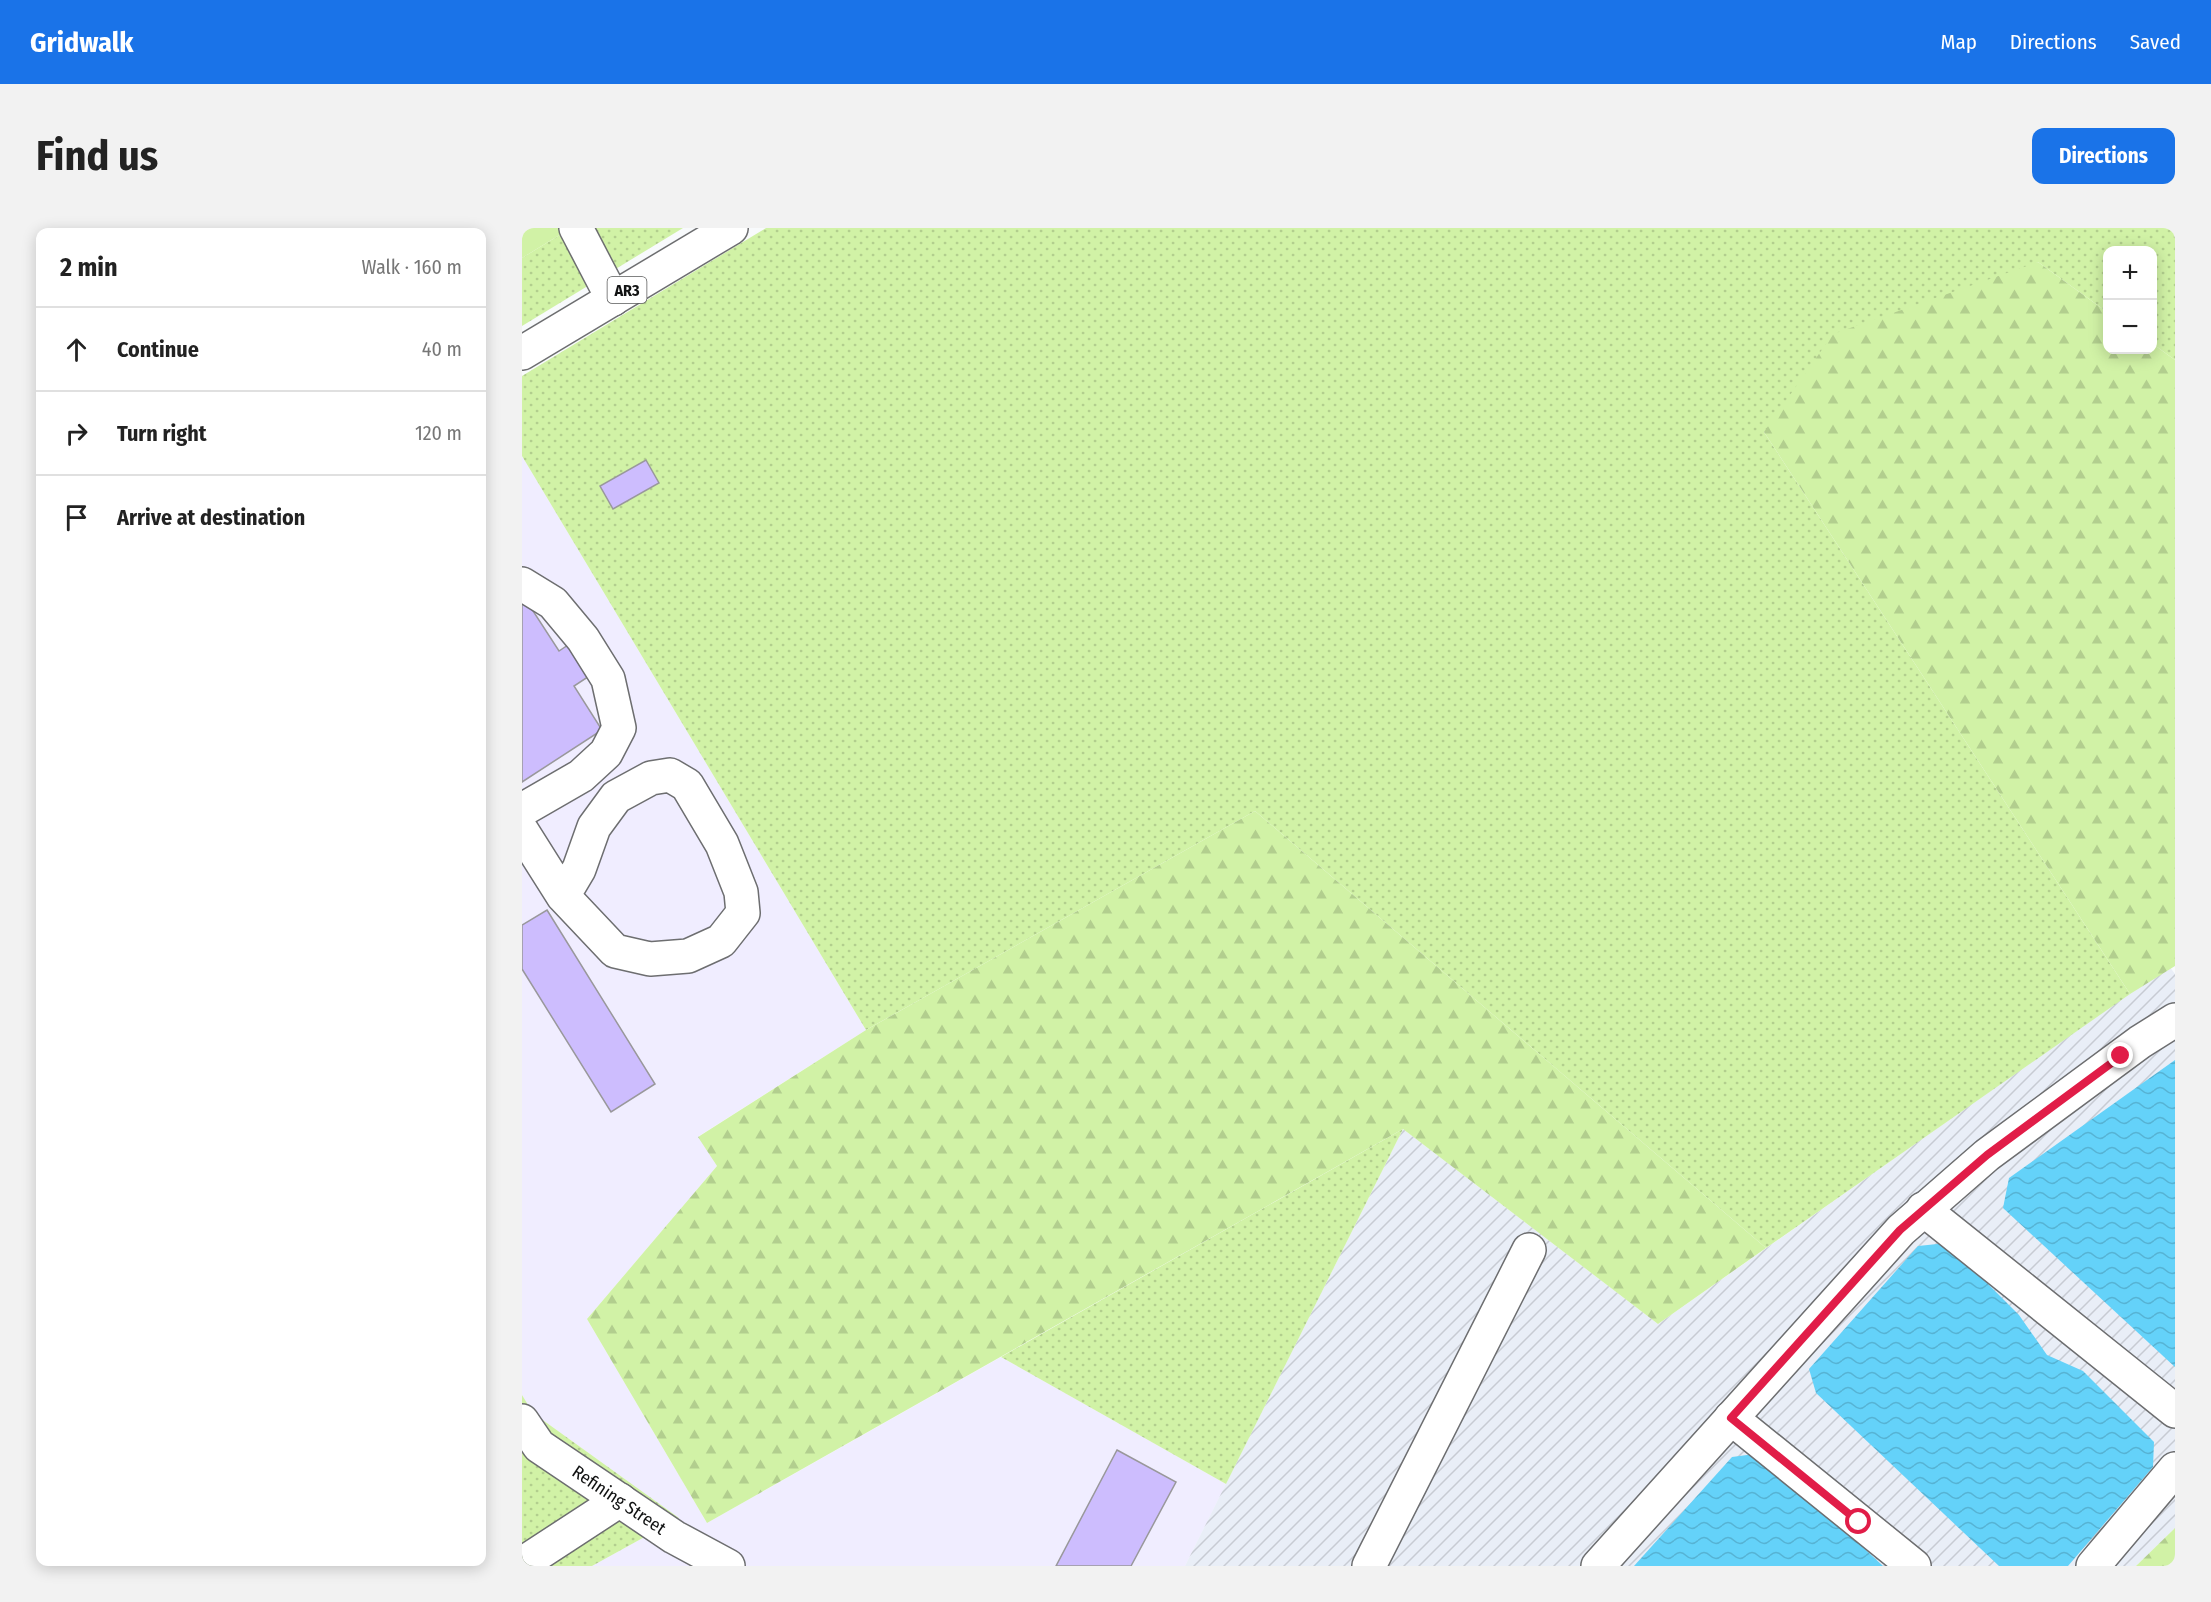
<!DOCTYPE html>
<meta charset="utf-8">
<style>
:root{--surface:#fff;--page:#f2f2f2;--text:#222;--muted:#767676;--line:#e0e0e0;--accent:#1a73e8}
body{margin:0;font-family:"Fira Sans Condensed",sans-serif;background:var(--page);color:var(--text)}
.controls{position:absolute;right:18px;top:18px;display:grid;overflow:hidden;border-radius:12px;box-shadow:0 3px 15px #0003}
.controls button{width:54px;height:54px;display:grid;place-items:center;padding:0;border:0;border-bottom:2px solid var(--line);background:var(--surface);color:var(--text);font:30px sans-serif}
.stop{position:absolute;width:18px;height:18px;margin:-14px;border:4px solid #e11d48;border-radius:50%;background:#fff}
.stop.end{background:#e11d48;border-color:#fff;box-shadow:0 2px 6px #0008}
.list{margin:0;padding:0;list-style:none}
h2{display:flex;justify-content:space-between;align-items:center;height:78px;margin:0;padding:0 24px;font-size:26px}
h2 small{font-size:20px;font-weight:400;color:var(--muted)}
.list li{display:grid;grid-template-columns:39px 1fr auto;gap:18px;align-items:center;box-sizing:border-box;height:84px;padding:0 24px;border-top:2px solid var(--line)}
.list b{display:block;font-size:22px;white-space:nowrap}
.list em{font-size:20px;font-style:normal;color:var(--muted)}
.icon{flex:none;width:33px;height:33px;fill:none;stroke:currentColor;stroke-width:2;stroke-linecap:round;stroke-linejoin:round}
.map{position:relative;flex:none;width:1653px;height:1338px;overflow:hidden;border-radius:12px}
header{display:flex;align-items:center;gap:36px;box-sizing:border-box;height:84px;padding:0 30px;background:var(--accent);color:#fff}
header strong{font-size:28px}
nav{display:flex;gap:33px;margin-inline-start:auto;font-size:21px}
.intro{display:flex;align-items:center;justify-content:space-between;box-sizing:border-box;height:144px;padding:0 36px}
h1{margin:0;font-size:42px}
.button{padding:15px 27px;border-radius:12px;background:var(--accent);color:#fff;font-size:21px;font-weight:700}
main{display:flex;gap:36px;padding:0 36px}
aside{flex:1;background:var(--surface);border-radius:12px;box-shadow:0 3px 15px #0003}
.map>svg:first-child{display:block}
.commercial{fill:#f0edff}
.industrial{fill:url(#industrial-furrows)}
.grass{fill:url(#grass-dots)}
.forest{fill:url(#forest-firs)}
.park{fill:#d1f2a6}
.water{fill:url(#water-waves)}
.building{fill:#cdbdfe;stroke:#99989b;stroke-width:1.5}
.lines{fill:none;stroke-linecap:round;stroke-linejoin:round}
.minor-casing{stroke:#6d6e70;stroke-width:36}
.major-casing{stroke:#6d6e70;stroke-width:36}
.minor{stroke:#fff;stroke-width:33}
.major{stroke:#fff;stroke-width:33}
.route{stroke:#e11d48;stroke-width:8}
.labels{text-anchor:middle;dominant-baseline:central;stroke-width:5;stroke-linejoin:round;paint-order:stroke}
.shield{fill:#fff;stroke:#585959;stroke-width:1.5}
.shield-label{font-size:16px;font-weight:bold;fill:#111212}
.street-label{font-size:18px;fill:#111212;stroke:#fff}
</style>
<header>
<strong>Gridwalk</strong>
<nav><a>Map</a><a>Directions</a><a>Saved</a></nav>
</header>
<div class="intro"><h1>Find us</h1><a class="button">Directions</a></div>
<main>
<aside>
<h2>2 min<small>Walk · 160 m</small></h2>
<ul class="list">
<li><svg class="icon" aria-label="ahead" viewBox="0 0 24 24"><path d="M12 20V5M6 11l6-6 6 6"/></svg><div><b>Continue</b></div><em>40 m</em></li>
<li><svg class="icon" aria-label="right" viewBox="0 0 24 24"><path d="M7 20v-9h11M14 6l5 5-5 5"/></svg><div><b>Turn right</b></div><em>120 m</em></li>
<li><svg class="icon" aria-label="arrive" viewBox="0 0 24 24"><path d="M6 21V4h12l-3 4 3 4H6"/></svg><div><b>Arrive at destination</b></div></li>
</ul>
</aside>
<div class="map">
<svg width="1653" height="1338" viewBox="0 0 1653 1338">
<defs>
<pattern id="industrial-furrows" width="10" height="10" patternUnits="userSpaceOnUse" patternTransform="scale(1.5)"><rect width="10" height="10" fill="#e9eef7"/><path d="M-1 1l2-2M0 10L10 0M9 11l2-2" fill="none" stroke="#c7cbd3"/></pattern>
<pattern id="grass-dots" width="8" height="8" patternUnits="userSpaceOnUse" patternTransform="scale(1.5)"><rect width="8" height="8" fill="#d1f2a6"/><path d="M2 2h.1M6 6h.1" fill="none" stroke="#b2ce8e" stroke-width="1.8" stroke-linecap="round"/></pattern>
<pattern id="forest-firs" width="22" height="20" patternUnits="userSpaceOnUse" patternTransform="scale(1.5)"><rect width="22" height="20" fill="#d1f2a6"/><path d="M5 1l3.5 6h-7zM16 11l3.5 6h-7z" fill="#b2ce8e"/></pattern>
<pattern id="water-waves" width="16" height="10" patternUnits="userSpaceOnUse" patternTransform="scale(1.5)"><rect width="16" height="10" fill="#64d2f9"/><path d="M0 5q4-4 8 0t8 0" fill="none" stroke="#56b3d4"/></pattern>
</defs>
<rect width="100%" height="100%" fill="#f8fafc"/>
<polygon class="commercial" points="0,228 344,802 177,908 195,938 65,1091 185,1295 479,1129 704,1256 663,1338 70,1338 157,1290 11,1185 0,1167"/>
<polygon class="industrial" points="1647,738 1653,746 1653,1300 1614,1338 663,1338 881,901 1136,1096"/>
<g class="grass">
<polygon points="49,0 161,0 0,98 0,30"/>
<polygon points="244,0 1653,0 1653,132 1631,116 1630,22 1586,22 1585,84 1516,34 1242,204 1608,766 1244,1020 733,583 344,802 0,228 0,148"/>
<polygon points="881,901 704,1256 479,1129"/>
<polygon points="0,1167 11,1185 157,1290 70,1338 0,1338"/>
</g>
<g class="forest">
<polygon points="1516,34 1585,84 1586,122 1630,122 1631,116 1653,132 1653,738 1608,766 1242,204 1311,106"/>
<polygon points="733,583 1244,1020 1136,1096 881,901 185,1295 65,1091 195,938 176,909 344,802"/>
<polygon points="1653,1300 1653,1338 1614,1338"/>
</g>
<polygon class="park" points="0,0 49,0 0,30"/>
<g class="water">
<polygon points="1653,832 1653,1139 1481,980 1487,950"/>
<polygon points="1425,1015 1497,1087 1525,1127 1561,1143 1632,1214 1631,1239 1546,1338 1477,1338 1294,1165 1287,1141 1396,1018"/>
<polygon points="1240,1225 1361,1338 1112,1338 1210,1229"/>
</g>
<g class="building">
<polygon points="124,232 137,255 91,281 78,258"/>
<polygon points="0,369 2,369 37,423 55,411 75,443 52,458 80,502 0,554"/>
<polygon points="25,682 133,856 89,884 0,741 0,697"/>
<polygon points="595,1222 654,1254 609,1338 534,1338"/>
</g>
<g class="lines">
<defs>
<g id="minor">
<polyline points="54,0 91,71"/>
<polyline points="0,356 31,375 61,411 86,451 97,500 84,525 59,548 0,582"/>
<polyline points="0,603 41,668 93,723 128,731 166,728 199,713 221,685 219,664 200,616 165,557 148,547 129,550 94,569 72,599 57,641 41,668"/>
<polyline points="1401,981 1653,1183"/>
<polyline points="1209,1190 1392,1338"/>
<polyline points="0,1193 17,1218 152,1309 206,1338"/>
<polyline points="0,1336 98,1272"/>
<polyline points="847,1338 1007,1022"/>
<polyline points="1076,1338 1379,1002 1465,927 1618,814 1653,792"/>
<polyline points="1571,1338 1653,1241"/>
</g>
<polyline id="major" points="0,125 209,0"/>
</defs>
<use href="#minor" class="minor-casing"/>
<use href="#major" class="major-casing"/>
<use href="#minor" class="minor"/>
<use href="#major" class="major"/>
</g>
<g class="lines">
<polyline class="route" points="1337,1294 1209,1190 1378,1002 1465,927 1599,828"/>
</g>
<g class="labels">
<rect class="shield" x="85.5" y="49" width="39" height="26" rx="4.5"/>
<g class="shield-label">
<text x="105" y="62">AR3</text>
</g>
<g class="street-label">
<text transform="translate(97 1272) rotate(34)">Refining Street</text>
</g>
</g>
</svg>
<div class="controls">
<button>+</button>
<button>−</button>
</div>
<div class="stop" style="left:1337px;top:1294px"></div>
<div class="stop end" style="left:1599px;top:828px"></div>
</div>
</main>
